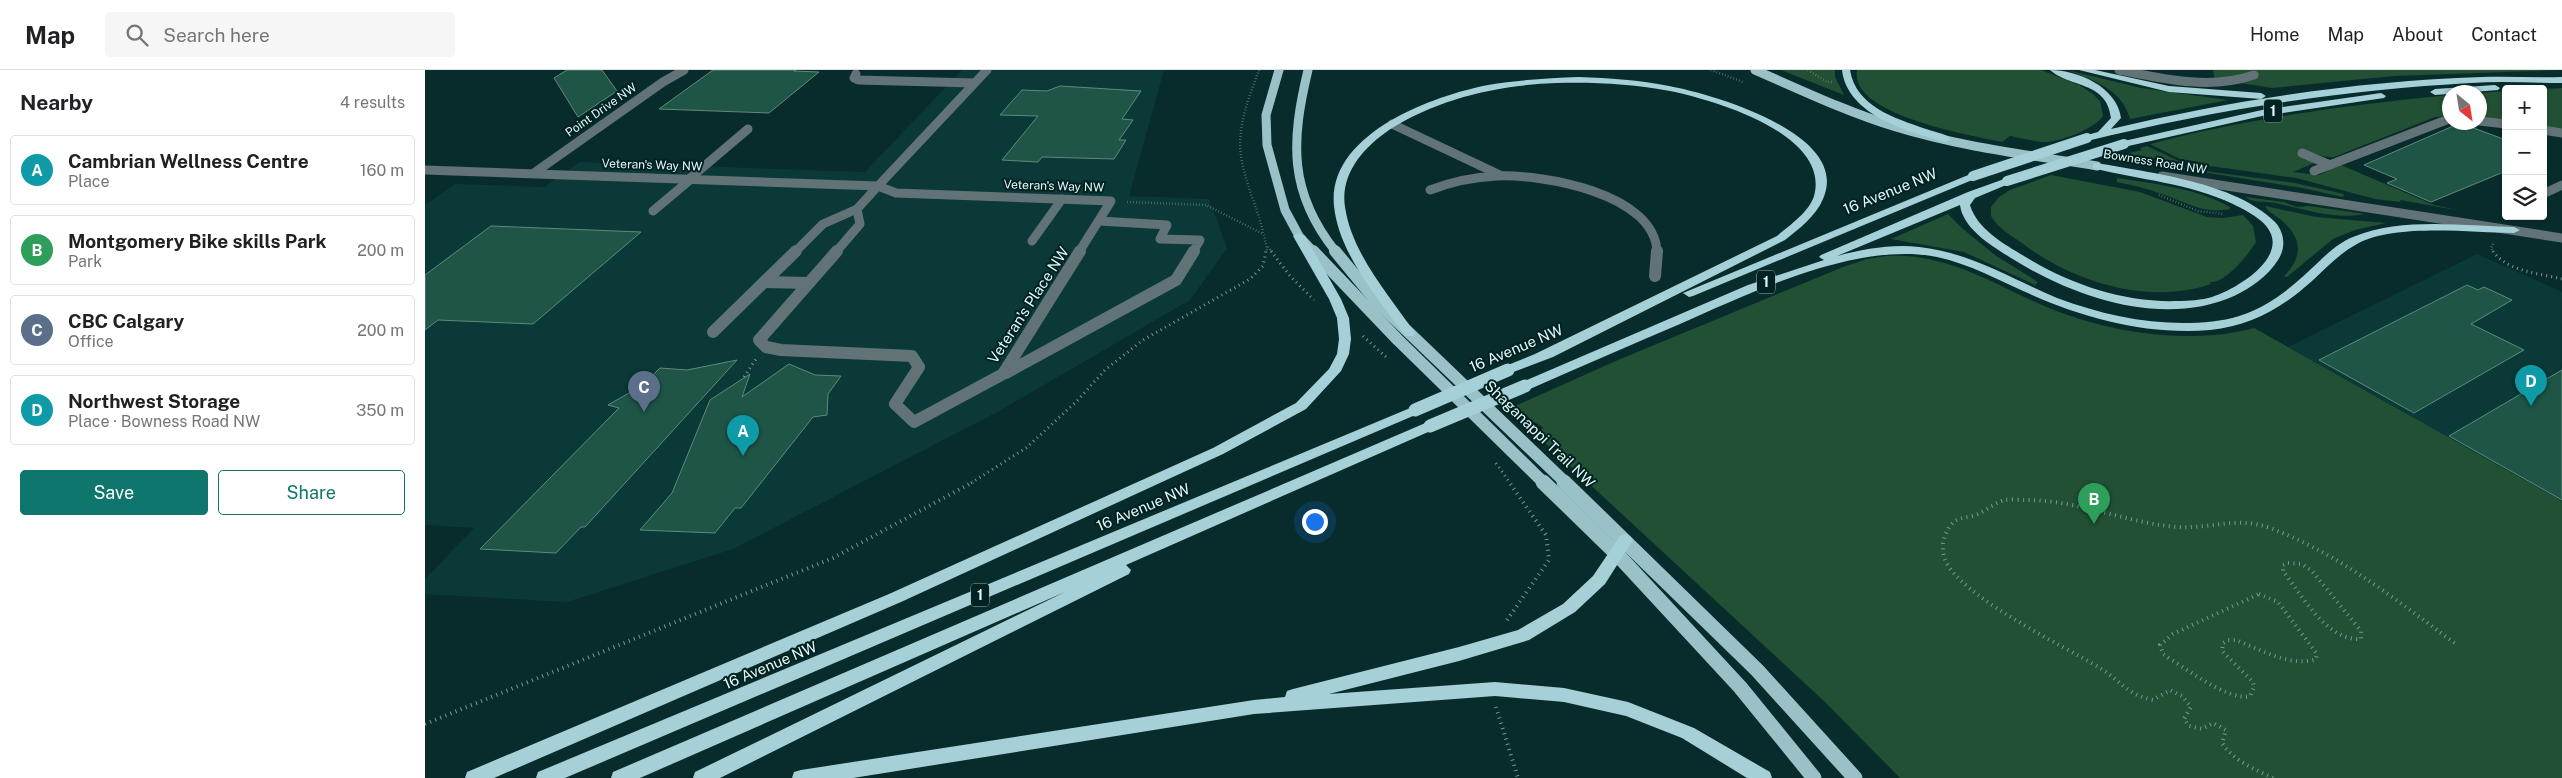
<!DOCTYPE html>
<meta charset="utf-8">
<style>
:root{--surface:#fff;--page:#f6f6f6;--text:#202124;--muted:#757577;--line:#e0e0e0;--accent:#0f766e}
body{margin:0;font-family:"Public Sans",sans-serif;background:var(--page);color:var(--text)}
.controls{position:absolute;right:15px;top:15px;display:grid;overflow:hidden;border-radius:5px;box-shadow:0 1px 4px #0004}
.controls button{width:45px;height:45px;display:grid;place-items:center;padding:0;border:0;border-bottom:1px solid var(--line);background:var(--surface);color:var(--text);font:25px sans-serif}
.compass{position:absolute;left:2017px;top:15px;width:45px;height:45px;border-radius:50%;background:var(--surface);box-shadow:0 1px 4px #0004;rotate:150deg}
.you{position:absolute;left:889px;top:451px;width:18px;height:18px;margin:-12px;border:4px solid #fff;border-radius:50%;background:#1a73e8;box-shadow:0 0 0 8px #1a73e833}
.badge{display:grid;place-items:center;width:32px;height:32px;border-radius:50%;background:var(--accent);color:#fff;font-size:16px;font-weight:700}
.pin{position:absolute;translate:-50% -41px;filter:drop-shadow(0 1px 2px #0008)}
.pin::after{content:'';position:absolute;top:26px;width:18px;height:15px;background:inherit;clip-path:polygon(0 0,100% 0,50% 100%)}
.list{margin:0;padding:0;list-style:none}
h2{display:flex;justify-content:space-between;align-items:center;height:65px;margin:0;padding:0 20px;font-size:21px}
h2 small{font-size:16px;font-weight:400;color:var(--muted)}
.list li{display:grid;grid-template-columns:32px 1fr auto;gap:15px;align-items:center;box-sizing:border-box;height:70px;margin:0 10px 10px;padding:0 10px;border:1px solid var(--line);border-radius:5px}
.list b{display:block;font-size:19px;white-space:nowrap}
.list p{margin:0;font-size:16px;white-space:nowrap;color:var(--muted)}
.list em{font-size:16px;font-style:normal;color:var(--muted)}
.actions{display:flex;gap:10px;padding:15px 20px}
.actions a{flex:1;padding:11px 0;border:1px solid var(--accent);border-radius:5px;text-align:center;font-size:18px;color:var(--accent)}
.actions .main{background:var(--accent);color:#fff}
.icon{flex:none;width:28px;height:28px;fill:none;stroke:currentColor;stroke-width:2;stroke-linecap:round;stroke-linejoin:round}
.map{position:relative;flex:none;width:2137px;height:708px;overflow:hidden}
header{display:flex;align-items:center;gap:30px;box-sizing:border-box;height:70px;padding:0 25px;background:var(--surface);border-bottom:1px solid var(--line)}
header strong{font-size:24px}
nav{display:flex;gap:28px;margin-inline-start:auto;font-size:18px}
.search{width:350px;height:45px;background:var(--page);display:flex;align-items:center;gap:12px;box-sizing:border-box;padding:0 18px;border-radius:5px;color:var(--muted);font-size:19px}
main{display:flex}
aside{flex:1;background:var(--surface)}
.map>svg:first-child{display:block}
.built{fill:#0a3938}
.green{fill:#215034}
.building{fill:#1e5547;stroke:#60897c}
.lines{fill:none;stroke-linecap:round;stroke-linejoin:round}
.path-far2{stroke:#799796;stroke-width:2.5;stroke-dasharray:0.5 2.5;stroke-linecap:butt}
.path-far1{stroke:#799796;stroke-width:3;stroke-dasharray:1 4;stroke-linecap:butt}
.path{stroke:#799796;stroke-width:4;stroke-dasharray:1 4.5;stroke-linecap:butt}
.service-far1{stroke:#617376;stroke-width:9}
.service{stroke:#617376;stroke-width:12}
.minor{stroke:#617376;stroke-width:9}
.tertiary{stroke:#617376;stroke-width:9}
.primary-far2{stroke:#9ac1c8;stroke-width:9}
.primary-far1{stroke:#9ac1c8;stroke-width:12}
.primary{stroke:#9ac1c8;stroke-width:15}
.trunk{fill:#a6d0d8;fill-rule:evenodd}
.trunk-bridge-far1{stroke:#a6d0d8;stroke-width:10}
.trunk-bridge{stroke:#a6d0d8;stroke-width:13}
.labels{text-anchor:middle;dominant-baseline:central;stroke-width:4;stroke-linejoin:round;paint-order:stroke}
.far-street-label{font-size:12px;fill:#e1f8f7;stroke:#002221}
.shield{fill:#002221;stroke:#9eb8b7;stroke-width:1}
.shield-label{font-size:14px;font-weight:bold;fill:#e1f8f7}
.street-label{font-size:15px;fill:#e1f8f7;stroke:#002221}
</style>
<header>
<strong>Map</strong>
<div class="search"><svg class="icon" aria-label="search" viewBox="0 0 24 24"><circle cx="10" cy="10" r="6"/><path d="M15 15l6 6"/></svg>Search here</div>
<nav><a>Home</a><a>Map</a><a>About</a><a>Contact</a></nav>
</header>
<main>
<aside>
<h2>Nearby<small>4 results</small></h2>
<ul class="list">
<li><span class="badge" style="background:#0f9aa8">A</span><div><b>Cambrian Wellness Centre</b><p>Place</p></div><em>160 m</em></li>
<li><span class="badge" style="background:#2e9e5b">B</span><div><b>Montgomery Bike skills Park</b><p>Park</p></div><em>200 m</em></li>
<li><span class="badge" style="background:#5c6f8a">C</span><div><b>CBC Calgary</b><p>Office</p></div><em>200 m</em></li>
<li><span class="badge" style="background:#0f9aa8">D</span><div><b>Northwest Storage</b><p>Place · Bowness Road NW</p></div><em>350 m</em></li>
</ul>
<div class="actions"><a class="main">Save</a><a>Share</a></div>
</aside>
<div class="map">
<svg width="2137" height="708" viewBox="0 0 2137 708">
<rect width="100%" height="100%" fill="#082c2b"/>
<g class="built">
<polygon points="537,0 739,0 704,126 784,129 802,178 765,230 576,340 308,479 142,532 0,524 0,509 49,458 0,455 0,135 30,114 119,117 155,92 440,102"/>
<polygon points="2052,184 2137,222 2136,431 1863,277"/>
</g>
<g class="green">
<polygon points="1356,0 1410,0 1410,7 1419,25"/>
<path d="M 1432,0 L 1616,0 L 1654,15 L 1668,24 L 1675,31 L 1678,46 C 1670,59 1633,73 1617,72 C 1607,71 1596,68 1585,66 L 1577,72 C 1545,65 1424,45 1432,0 Z"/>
<path d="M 1642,0 L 1716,18 L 1803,30 L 1705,49 C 1697,19 1668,10 1642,0 Z"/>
<polygon points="1788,0 2135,0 1969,6 1847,18 1790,9"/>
<polygon points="2137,18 2137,61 2118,58 2118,19"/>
<polygon points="2081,21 2081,52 2055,49 2055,23"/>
<path d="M 2024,25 L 2024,46 L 2010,47 L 1909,87 C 1896,89 1884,78 1872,82 L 1889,93 L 1868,102 L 1894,105 L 1916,95 L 2009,135 L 2037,141 L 1975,130 L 1976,132 L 1950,129 L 1871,108 L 1700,84 L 1717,80 L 1715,78 L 1722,76 L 1756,92 L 1781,93 L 1755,89 L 1725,74 C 1823,48 1924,35 2024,25 Z"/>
<polygon points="1734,95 1870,113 1919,124 1918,127 1877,118"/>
<path d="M 1626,105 L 1715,122 L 1782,147 L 1798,148 L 1818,145 L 1828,156 L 1831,172 C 1824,184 1799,215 1784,212 L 1786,214 C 1723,236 1646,211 1597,173 C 1585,165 1573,158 1566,146 L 1566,137 L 1574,127 L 1585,120 Z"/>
<path d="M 1692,108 C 1731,114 1770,118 1805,137 L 1805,139 C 1779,145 1759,131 1734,123 C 1720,118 1706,115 1692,112 Z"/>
<path d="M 1820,127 L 1859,132 L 1872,137 L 1884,136 L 1940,144 C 1910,150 1879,139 1850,133 C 1839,131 1828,133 1820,127 Z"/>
<path d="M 1840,136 L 1891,147 L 1961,153 L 1930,160 L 1908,169 L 1862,207 L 1859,206 C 1879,186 1877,167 1855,149 C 1850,145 1843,142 1840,136 Z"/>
<polygon points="1523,144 1538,159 1570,185 1613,212 1610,215 1539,182 1466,169"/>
<path d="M 1460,186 C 1520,182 1565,212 1617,235 C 1679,262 1762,276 1829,258 L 2137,431 L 2137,708 L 1475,708 L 1400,632 L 1118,371 L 1100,353 L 1116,361 L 1118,357 L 1109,352 L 1090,336 L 1193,290 L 1418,197 L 1442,189 Z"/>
</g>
<g class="building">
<polygon points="142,0 177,0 192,21 153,47 129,8"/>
<polygon points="288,0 371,0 369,1 394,2 344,43 234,39"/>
<polygon points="635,16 716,21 697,49 708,50 694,70 701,70 689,89 617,87 613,92 577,90 613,46 575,45 597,20 622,21"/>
<polygon points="2035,53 2081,70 2081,101 2006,132 1962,113 1972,109 1939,95"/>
<polygon points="66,156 216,162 108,254 13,250 0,260 0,205"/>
<polygon points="2042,215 2053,220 2059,217 2087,230 2046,254 2099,280 1989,343 1894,290"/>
<polygon points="312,290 160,457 156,457 131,483 55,479 194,338 183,335 218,315 235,298 262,300"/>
<polygon points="364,294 390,305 416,306 403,324 402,345 388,347 316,438 310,438 290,463 215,460 247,423 285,330 325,304 317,327"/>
<polygon points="2137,300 2137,430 2024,366"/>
</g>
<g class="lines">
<g class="path-far2">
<path d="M 834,0 C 824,27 812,56 816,86 C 821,119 838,148 842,182"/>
<polyline points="1286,0 1318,12"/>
<polyline points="1383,0 1402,12 1409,12"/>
<polyline points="1734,125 1773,141 1799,144"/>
<polyline points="702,132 781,135 838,164"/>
<polyline points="2068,174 2066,178 2068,182"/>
<polyline points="843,177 847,182"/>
</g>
<g class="path-far1">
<polyline points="846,181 865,206 889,230"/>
<path d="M 2068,181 C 2082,202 2114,203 2137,209"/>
<polyline points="938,266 961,287"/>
<polyline points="319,307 331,289"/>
<polyline points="1071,393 1085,413"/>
<polyline points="546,413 601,378 652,331 680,300 718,270 825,209 838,196 841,181"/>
</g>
<g class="path">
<path d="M 1863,493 L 1877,494 L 1887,501 L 1936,561 L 1936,569 C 1901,571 1877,525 1858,501 L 1858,495 Z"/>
<path d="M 1834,524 L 1853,532 L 1892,584 L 1891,589 C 1867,598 1834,579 1811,570 L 1803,570 L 1798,573 L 1797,581 L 1828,612 L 1829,617 L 1825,626 C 1804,632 1757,596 1738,584 L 1735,575 L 1748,564 Z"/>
<polyline points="1082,550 1124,490 1121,465 1084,412"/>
<polyline points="1071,637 1093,708"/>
<polyline points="0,654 408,488 548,412"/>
<path d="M 1848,708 C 1829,699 1809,691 1797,673 L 1801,660 L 1788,653 L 1777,659 L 1764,656 L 1759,649 L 1766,637 L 1757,626 L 1745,620 L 1728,630 C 1702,625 1695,610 1675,598 C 1635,574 1549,533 1524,497 C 1515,484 1516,468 1526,455 C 1533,446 1544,448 1553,444 C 1562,440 1570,433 1579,430 C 1585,429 1594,430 1600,430 C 1655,430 1700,453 1753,457 C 1786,459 1812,446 1845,458 C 1915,484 1972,531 2031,574"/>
</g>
<g class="service-far1">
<path d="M 1694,0 C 1739,9 1785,20 1829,5"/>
<polyline points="431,4 429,8 433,10 549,13"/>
<polyline points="2054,51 2081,54"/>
<polyline points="967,54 1075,105"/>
<polyline points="2118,60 2137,63"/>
<polyline points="1877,83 1905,95"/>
<polyline points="1889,101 2024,49"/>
<polyline points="264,109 323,59"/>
<path d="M 1005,120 C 1026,112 1049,107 1072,106 C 1117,104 1230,123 1232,182"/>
<polyline points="228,141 266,109"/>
<polyline points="674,151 742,155 735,169 775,170 768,182"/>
<polyline points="607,171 637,129"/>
<polyline points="370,182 398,154 432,139"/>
<polyline points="411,182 435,154 432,139 453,116 471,123 686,131 654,182"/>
</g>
<g class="service">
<polyline points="412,181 334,270 341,277 356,280 487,286 494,297 470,334 489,352 578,304 655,181"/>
<polyline points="1230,206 1232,181"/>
<polyline points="339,212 384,213"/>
<polyline points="288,262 371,181"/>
<polyline points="581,303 751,210 769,181"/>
</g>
<g class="minor">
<polyline points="0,100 453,116 562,0"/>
<polyline points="109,103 238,12 259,0"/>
<polyline points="2118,124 2137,115"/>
</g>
<polyline class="tertiary" points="1737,106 2137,168"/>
<g class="primary-far2">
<polyline points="854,0 841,45 842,75 860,140 874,166 889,182"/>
<path d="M 883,0 C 866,71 863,122 911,182"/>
<path d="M 1330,0 C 1376,20 1422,42 1471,57 C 1536,77 1605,85 1672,96"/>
</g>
<g class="primary-far1">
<polyline points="888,181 973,270 1119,413"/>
<polyline points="910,181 952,232 1141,413"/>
</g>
<g class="primary">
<polyline points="1118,412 1191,483 1315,617 1389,708"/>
<polyline points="1139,412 1332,600 1430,708"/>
</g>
<g class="trunk">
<path d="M 1417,0 L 1425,0 C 1431,37 1470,48 1501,59 C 1509,62 1520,63 1526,69 L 1521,72 C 1483,62 1422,45 1417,0 Z"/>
<path d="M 1625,0 C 1653,0 1692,17 1696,48 L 1686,59 C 1807,30 1933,11 2057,7 C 2084,6 2110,8 2137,7 L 2137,13 C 2107,13 2076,11 2046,13 C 1916,20 1788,40 1662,71 L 1657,68 L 1659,66 L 1673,62 L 1686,48 C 1682,11 1645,18 1625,0 Z"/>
<polygon points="1654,0 1670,0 1744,16 1836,23 1841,26 1836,29 1744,22"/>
<path d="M 1154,7 C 1184,8 1215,10 1244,16 C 1287,24 1427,64 1398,129 C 1391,146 1374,159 1360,170 L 1128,287 L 1083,304 L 1078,303 L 1076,300 L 1078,297 L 1110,284 L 1352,166 C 1365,155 1384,142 1389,126 C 1406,64 1289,30 1245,21 C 1208,14 1170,12 1132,13 C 1074,15 1014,28 964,60 C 938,78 915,104 920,137 C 927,184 964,225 990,263 L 988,266 L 980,266 C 953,228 914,184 909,136 C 902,64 1007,26 1063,15 C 1093,10 1124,8 1154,7 Z"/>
<polygon points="2070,15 2075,18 2073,20 2010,25 2005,22 2010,19"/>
<polygon points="1956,23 1961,26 1959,28 1837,46 1699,77 1694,74 1699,71 1837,40"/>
<path d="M 1672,93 C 1726,103 1810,112 1850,152 C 1860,163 1861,178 1853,190 C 1843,206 1826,218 1809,226 C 1737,258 1648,227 1586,188 C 1567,176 1538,159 1535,135 L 1412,186 C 1440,179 1466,174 1494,177 C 1544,182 1587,209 1632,228 C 1675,244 1720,254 1765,253 C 1819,252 1848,235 1886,199 C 1898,188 1912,173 1928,167 C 1977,147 2037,156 2089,157 L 2095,160 L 2089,163 C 2046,163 1970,153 1932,174 C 1915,183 1901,198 1887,211 C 1857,238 1826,256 1785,260 C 1723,265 1661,249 1605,224 C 1575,211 1545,194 1512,187 C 1432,171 1328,222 1255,254 C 1205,275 1155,297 1105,319 L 1095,319 L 1093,316 L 1095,313 L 1323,215 L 1399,190 L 1394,187 L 1396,185 L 1543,122 L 1582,108 L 1586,109 L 1586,113 L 1550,128 L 1545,135 C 1552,159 1579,174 1599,186 C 1644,214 1699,233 1753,231 C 1763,231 1777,230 1787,227 C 1809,220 1857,192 1846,164 C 1841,150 1820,140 1808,134 C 1764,113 1715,110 1668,98 L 1668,94 Z"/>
<polygon points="1548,103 1553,106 1552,108 1268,226 1264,227 1258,223"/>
<polygon points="874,163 880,166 916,229 924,248 926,269 924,284 916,301 881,339 798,384 476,532 69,708 40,708 42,702 464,524 788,378 871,333 904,299 912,284 914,269 912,248 904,229 868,166"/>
<polygon points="990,336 995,337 997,340 995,343 140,708 111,708 113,702"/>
<polygon points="1005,351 1012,356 1010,359 701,495 706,500 704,504 295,708 268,708 270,702 640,522 215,708 186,708 188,702"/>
<polygon points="1200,464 1205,466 1208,470 1180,514 1150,542 1104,570 1034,591 904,624 1070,612 1139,618 1203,632 1269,658 1345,702 1347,708 1322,708 1257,668 1201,646 1139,632 1070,626 829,644 428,708 367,708 369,702 376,700 829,630 860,627 862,621 868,619 1034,577 1093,560 1138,534 1168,506 1195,466"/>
</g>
<g class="trunk-bridge-far1">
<polyline points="1548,106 1662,68"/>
<polyline points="1582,111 1699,74"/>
</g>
<g class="trunk-bridge">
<polyline points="990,340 1083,300"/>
<polyline points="1005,356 1100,316"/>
</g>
</g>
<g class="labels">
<g class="far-street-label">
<text transform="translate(176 40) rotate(-35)">Point Drive NW</text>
<text transform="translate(1730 92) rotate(9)">Bowness Road NW</text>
<text transform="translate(227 95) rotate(2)">Veteran's Way NW</text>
<text transform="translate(629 116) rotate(2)">Veteran's Way NW</text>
</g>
<g class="shield">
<rect x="1839" y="29.5" width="18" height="23" rx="4"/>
<rect x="1332" y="200.5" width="18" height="23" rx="4"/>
<rect x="546" y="513.5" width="18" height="23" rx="4"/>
</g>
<g class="shield-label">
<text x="1848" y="41">1</text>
<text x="1341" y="212">1</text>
<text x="555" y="525">1</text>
</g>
<g class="street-label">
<text transform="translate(1465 121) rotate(-22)">16 Avenue NW</text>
<text transform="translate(603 235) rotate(-57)">Veteran's Place NW</text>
<text transform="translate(1091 278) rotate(-23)">16 Avenue NW</text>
<text transform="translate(1115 364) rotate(44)">Shaganappi Trail NW</text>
<text transform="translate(718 437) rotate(-23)">16 Avenue NW</text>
<text transform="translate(345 595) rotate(-23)">16 Avenue NW</text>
</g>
</g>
</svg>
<div class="controls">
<button>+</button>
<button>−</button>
<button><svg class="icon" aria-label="layers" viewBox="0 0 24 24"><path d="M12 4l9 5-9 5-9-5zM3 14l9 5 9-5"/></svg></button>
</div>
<svg class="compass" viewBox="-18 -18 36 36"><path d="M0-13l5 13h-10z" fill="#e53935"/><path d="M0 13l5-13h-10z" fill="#757577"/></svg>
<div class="you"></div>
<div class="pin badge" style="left:318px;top:386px;background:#0f9aa8">A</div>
<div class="pin badge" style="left:1669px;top:454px;background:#2e9e5b">B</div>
<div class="pin badge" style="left:219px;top:342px;background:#5c6f8a">C</div>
<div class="pin badge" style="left:2106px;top:336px;background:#0f9aa8">D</div>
</div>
</main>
